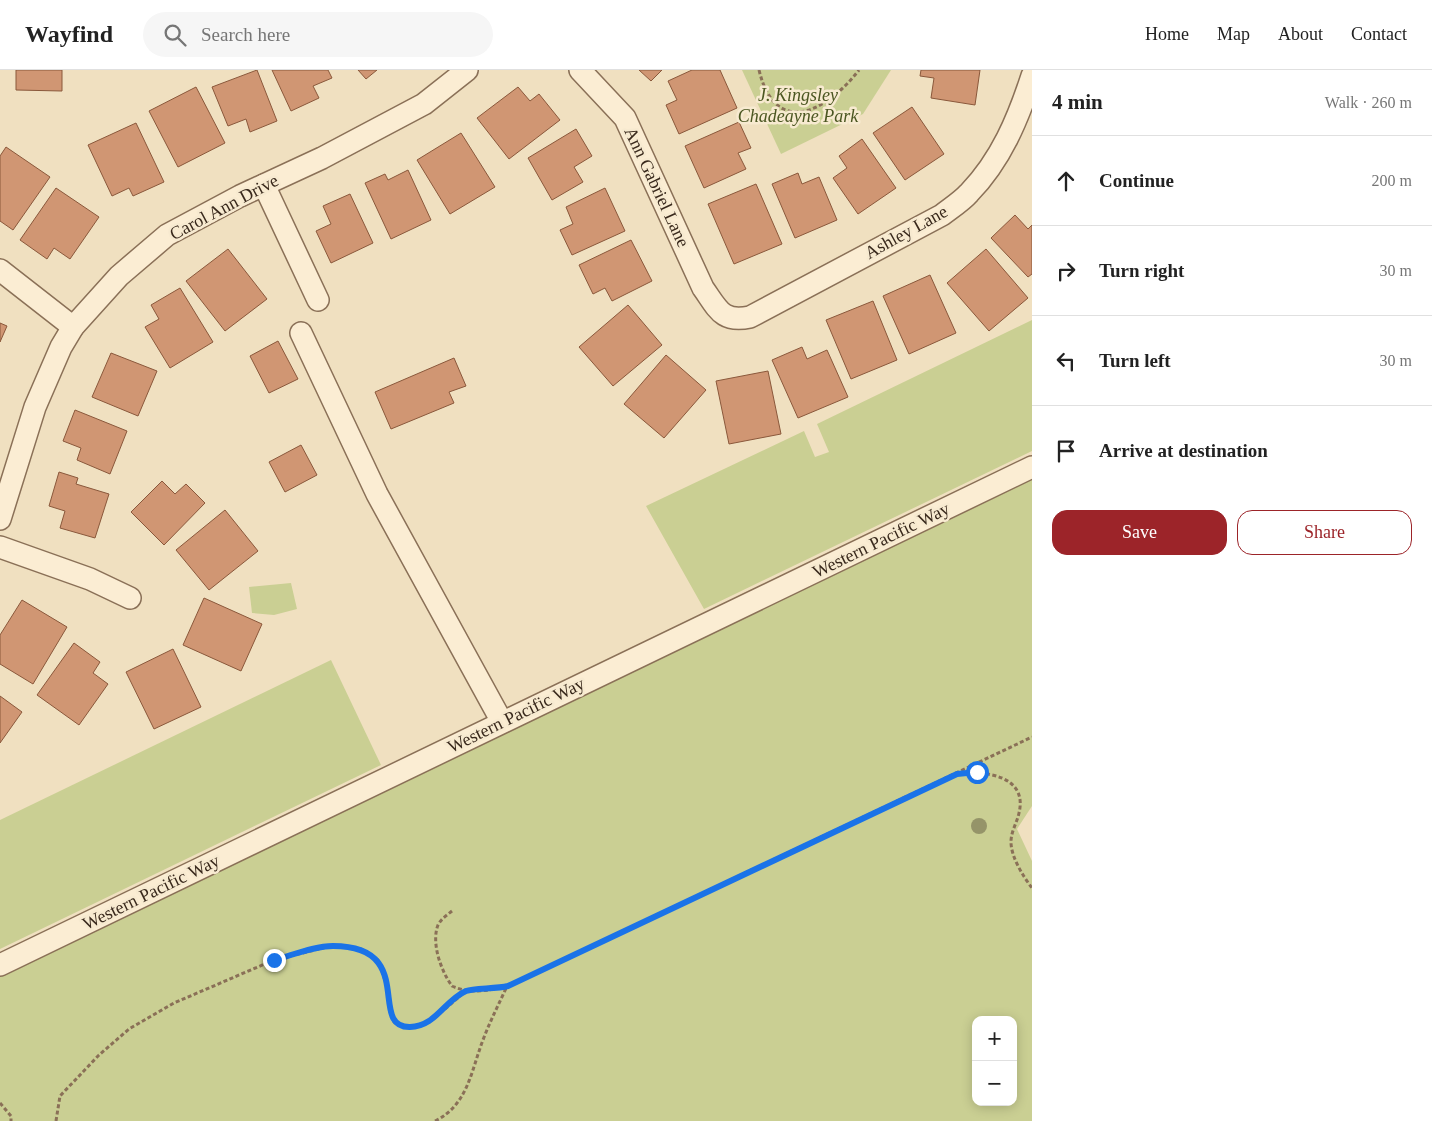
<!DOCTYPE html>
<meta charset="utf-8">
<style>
:root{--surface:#fff;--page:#f6f6f6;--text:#222;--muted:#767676;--line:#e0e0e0;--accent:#9c2429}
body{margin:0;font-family:Georgia,serif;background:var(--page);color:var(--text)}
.controls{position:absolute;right:15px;bottom:15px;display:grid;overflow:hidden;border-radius:10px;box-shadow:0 2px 12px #0003}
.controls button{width:45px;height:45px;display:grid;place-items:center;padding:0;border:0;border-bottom:1px solid var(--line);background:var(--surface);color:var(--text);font:25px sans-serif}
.stop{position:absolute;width:15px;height:15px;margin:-11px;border:4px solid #1a73e8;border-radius:50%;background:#fff}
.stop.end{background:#1a73e8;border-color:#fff;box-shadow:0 1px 5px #0008}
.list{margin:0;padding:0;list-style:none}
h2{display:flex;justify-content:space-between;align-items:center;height:65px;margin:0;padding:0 20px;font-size:21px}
h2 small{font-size:16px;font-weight:400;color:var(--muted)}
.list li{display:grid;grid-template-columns:32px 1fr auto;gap:15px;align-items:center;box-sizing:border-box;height:90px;padding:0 20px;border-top:1px solid var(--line)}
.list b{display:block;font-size:19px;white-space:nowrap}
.list em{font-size:16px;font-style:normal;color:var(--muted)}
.actions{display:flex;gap:10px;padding:15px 20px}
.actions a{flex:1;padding:11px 0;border:1px solid var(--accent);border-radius:15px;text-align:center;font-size:18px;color:var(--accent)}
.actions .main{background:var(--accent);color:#fff}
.icon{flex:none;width:28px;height:28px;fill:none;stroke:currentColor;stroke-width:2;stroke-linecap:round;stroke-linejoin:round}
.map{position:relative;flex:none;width:1032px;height:1051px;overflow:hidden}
header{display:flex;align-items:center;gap:30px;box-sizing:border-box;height:70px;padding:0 25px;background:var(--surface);border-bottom:1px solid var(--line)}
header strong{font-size:24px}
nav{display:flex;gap:28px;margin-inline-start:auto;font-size:18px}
.search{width:350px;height:45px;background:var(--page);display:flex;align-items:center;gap:12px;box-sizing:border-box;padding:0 18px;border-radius:28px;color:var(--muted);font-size:19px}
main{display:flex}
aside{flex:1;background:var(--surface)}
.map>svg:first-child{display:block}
.green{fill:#cacf93;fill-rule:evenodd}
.building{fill:#d09673;stroke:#8a583b}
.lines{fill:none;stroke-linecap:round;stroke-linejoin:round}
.minor-casing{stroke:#8a7057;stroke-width:24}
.path{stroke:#8a7057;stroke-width:3;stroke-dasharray:4 2.5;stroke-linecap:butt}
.minor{stroke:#fbedd3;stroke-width:21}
.tree{fill:#959469}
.route{stroke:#1a73e8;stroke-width:6}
.labels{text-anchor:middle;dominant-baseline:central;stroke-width:5;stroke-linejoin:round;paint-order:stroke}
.park-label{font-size:18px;font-style:italic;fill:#4b5621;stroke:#f7ead0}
.street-label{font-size:18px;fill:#39291c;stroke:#f7ead0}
</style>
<header>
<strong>Wayfind</strong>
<div class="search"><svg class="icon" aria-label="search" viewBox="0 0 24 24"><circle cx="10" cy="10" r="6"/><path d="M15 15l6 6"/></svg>Search here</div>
<nav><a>Home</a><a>Map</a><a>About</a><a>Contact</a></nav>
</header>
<main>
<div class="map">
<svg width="1032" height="1051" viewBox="0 0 1032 1051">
<rect width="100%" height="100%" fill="#f0e0c0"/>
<g class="green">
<polygon points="742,0 891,0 863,44 781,84"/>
<polygon points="1032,250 1032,381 704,539 646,436 804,361 815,387 829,382 817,354"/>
<path d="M 1032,403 L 1032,736 L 1017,759 L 1032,791 L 1032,1051 L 0,1051 L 0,903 ZM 976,950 L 1013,950 L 1013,1032 L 976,1032 Z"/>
<polygon points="291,513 297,539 274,545 252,543 249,517"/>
<polygon points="331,590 381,695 0,879 0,750"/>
</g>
<g class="building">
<polygon points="16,0 62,0 62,21 16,20"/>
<polygon points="257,0 277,51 250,62 246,49 228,56 212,17"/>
<polygon points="272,0 328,0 332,8 313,16 319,28 291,41"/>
<polygon points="358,0 377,0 366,9"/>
<polygon points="639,0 662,0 651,11"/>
<polygon points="692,0 720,0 737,38 679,64 666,35 677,30 668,11"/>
<polygon points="921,0 980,0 975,35 931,28 934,8 920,6"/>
<polygon points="196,17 225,73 178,97 149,41"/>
<polygon points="518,17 530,31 539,24 560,50 509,89 477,48"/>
<polygon points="912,37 944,84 905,110 873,63"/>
<polygon points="739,52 751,78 738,83 746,99 704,118 685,76"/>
<polygon points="136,53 164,112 133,126 129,118 112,126 88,75"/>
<polygon points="576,59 592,86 574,97 583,112 552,130 528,88"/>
<polygon points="461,63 495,117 450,144 417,90"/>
<polygon points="862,69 896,118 858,144 833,108 847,98 839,86"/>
<polygon points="6,77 50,107 13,160 0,151 0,86"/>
<polygon points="408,100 431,150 391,169 365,113 385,104 388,110"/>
<polygon points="798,103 802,114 819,107 837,150 795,168 772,114"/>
<polygon points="756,114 782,174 734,194 708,134"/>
<polygon points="56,118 99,147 70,189 54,178 47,189 20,170"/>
<polygon points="605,118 625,161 572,185 560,160 573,154 566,137"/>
<polygon points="350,124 373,173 331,193 316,161 331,154 323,136"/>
<polygon points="1015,145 1028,159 1032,155 1032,204 1028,207 991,168"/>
<polygon points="631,170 652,211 612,231 605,218 593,224 579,195"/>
<polygon points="228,179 267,229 225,261 186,211"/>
<polygon points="986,179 1028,228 989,261 947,213"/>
<polygon points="930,205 956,263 909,284 883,226"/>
<polygon points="180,218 213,272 170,298 145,257 159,249 151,235"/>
<polygon points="873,231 897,290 851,309 826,250"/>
<polygon points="628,235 662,275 613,316 579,277"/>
<polygon points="0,253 7,256 0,272"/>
<polygon points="278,271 298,309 269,323 250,286"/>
<polygon points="802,277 807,289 827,280 848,327 798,348 772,290"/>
<polygon points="111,283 157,301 138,346 92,327"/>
<polygon points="666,285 706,320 664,368 624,334"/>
<polygon points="454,288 466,316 449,322 454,333 391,359 375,322"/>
<polygon points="768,301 781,364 729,374 716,311"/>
<polygon points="75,340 127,361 110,404 77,390 81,378 63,371"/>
<polygon points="301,375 317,405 285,422 269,392"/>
<polygon points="59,402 78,408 76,414 109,424 95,468 60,458 65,441 49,436"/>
<polygon points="162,411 175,424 186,414 205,433 164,475 131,442"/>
<polygon points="225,440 258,481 209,520 176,480"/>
<polygon points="204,528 262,554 241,601 183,575"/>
<polygon points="22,530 67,557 33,614 0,594 0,565"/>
<polygon points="74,573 100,592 93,603 108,614 79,655 37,625"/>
<polygon points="173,579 201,637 154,659 126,602"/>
<polygon points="0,626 22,642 0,673"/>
</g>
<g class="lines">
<defs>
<g id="minor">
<path d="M 580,0 L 625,48 L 703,218 C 718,239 722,253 750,247 L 942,145 C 951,138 962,131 969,123 C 1001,90 1018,49 1032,6"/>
<polyline points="264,115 318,230"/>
<polyline points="0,200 73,257"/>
<polyline points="301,263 377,424 502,652"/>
<polyline points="0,449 35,337 61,277 73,257 119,206 167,165 240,126 322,88 424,34 467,0"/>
<polyline points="0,477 90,509 130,528"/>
<polyline points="0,895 1032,397"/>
</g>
</defs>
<use href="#minor" class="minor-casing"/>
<g class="path">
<path d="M 759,0 C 776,70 828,40 859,0"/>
<path d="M 960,703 C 986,701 1028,706 1019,743 C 1017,753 1011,761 1011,772 C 1011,787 1023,806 1032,818"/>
<path d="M 452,841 C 447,845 441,849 438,855 C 431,873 441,901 452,916 C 469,924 490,921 507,916 L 1032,667"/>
<polyline points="0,1033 11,1046 11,1051"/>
<polyline points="56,1051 60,1026 99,985 129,959 174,933 274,890 331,876 361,879 378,890 388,919 390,942 394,952 402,956 411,958 432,950 466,921"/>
<path d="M 435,1051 C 468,1035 471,1001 483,970 C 490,951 499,934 507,916"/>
</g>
<use href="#minor" class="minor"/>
</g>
<circle class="tree" cx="979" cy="756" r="8"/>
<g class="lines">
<path class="route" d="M 274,890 C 293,885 314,876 333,876 C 418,876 367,958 410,957 C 435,957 445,930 466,921 C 474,918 496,919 508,916 L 957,704 L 977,702"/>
</g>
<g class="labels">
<g class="park-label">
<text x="798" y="25">J. Kingsley<tspan x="798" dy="21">Chadeayne Park</tspan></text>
</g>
<g class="street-label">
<text transform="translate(657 117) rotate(65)">Ann Gabriel Lane</text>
<text transform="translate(224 137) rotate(-28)">Carol Ann Drive</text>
<text transform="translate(906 162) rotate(-29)">Ashley Lane</text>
<text transform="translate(881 470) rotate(-26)">Western Pacific Way</text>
<text transform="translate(516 645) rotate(-26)">Western Pacific Way</text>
<text transform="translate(151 822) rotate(-26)">Western Pacific Way</text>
</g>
</g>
</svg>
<div class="controls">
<button>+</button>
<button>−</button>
</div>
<div class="stop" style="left:977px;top:702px"></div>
<div class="stop end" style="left:274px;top:890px"></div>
</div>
<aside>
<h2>4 min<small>Walk · 260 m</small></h2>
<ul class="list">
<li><svg class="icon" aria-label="ahead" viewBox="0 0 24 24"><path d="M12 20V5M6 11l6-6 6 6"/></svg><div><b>Continue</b></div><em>200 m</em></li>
<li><svg class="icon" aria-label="right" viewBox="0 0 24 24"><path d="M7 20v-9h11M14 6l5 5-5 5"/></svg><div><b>Turn right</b></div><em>30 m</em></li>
<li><svg class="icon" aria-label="left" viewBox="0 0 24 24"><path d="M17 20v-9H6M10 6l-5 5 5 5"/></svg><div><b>Turn left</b></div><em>30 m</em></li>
<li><svg class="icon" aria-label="arrive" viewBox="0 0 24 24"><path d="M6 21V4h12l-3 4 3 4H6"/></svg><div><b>Arrive at destination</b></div></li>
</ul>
<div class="actions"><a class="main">Save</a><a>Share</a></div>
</aside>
</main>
